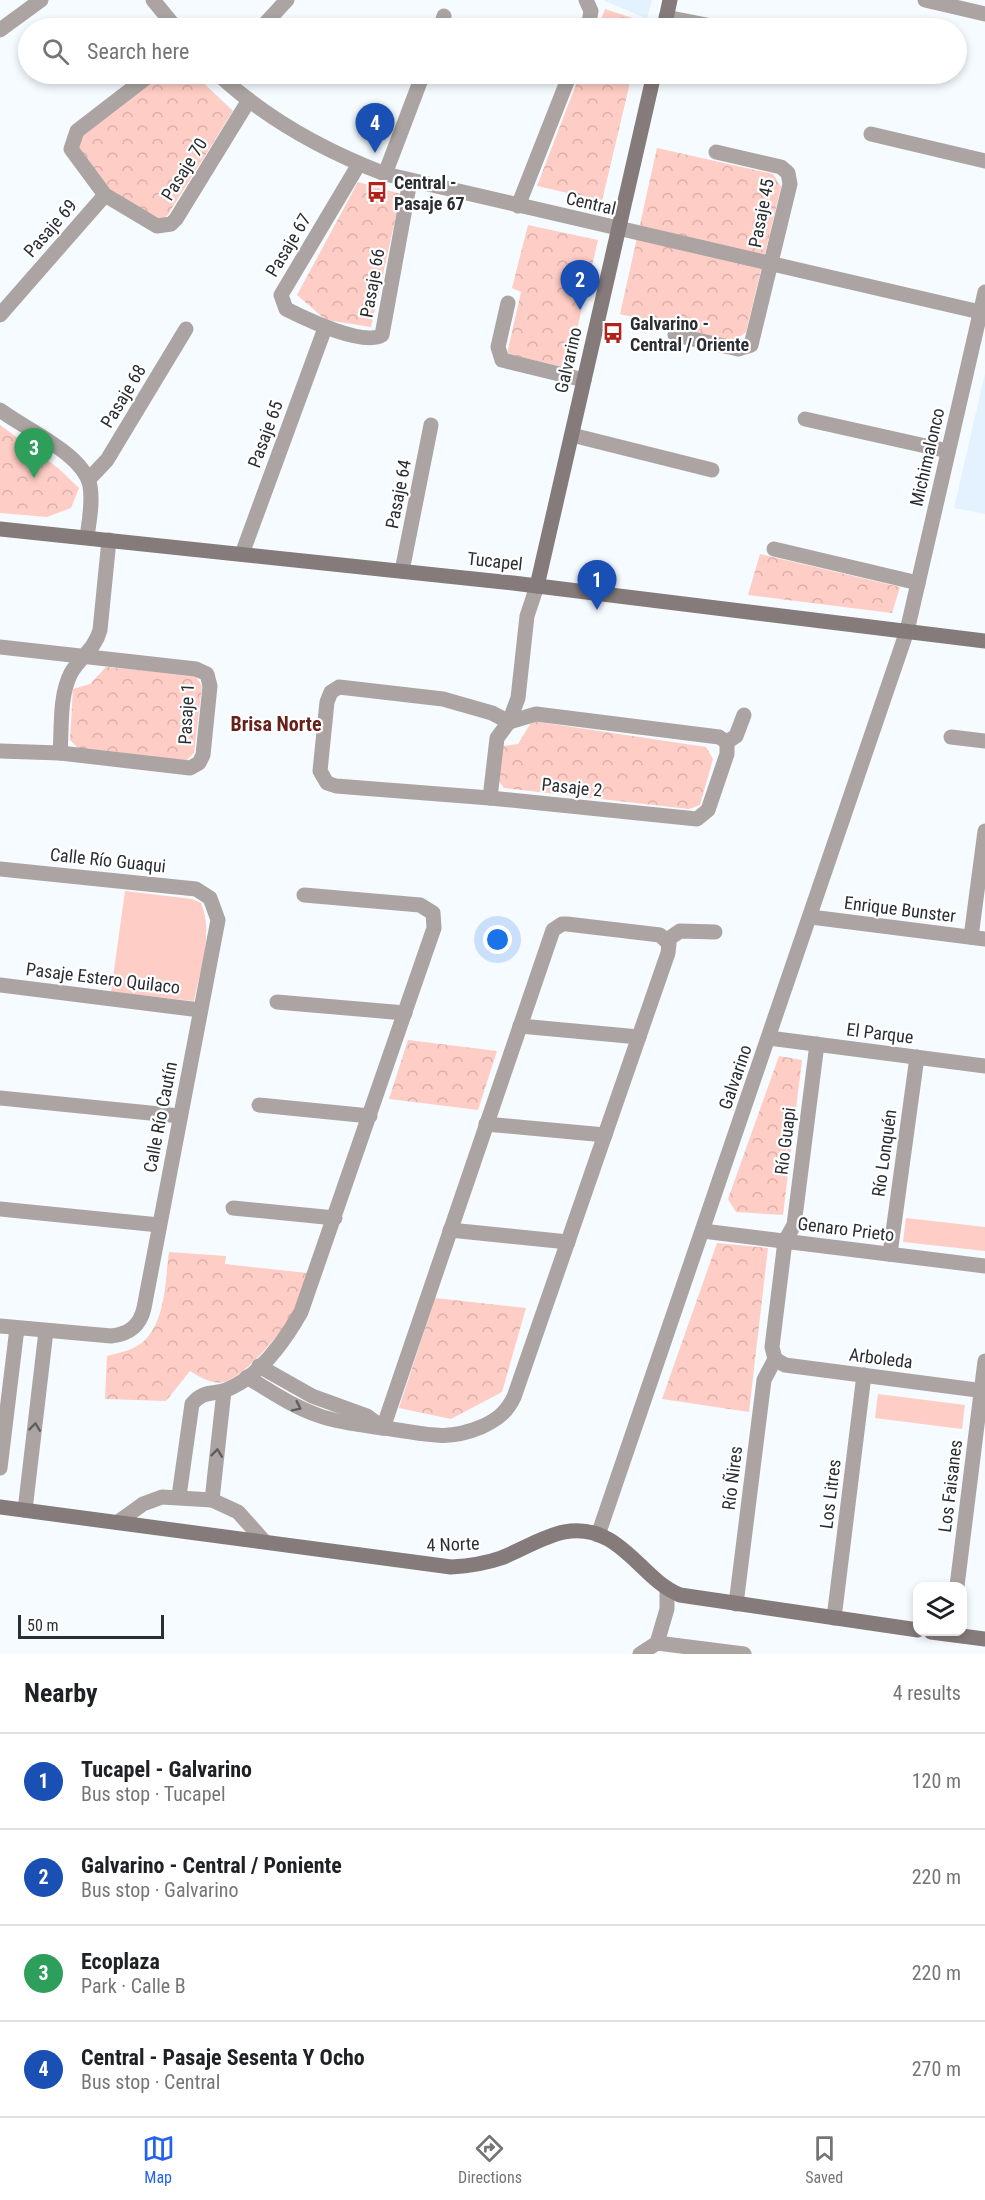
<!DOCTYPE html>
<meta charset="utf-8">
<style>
:root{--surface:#fff;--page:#f2f2f2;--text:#202124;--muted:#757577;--line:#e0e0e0;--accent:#2563eb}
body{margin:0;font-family:"Roboto Condensed",sans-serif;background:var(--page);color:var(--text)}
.controls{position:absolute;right:18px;bottom:18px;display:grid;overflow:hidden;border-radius:12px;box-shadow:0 3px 9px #0003}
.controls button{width:54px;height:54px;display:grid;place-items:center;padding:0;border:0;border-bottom:2px solid var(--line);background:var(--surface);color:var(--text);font:30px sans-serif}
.scale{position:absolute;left:18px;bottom:15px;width:146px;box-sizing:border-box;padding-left:6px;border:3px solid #2a2e32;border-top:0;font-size:16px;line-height:21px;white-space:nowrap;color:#2a2e32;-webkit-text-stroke:4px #fff;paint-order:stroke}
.you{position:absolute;left:498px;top:940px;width:21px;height:21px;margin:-15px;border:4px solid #fff;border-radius:50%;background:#1a73e8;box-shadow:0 0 0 9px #1a73e833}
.badge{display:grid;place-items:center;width:39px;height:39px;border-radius:50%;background:var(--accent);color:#fff;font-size:20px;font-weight:700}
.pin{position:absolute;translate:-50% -50px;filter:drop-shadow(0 2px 3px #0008)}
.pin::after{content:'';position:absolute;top:32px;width:21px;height:18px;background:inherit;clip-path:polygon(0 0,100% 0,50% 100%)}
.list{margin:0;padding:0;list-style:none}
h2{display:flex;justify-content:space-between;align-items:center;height:78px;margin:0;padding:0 24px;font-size:26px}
h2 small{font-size:20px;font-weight:400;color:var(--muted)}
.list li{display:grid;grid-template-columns:39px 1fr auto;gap:18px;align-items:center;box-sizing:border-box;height:96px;padding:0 24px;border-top:2px solid var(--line)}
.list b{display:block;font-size:22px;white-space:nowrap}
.list p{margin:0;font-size:20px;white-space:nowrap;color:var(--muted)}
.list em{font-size:20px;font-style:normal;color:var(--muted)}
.icon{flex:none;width:33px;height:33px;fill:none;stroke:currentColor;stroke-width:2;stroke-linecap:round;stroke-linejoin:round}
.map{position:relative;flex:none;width:985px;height:1654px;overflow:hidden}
.search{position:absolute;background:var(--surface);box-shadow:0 3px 9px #0003;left:18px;right:18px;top:18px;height:66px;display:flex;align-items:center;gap:15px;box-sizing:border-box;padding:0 21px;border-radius:33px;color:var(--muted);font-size:22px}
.sheet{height:462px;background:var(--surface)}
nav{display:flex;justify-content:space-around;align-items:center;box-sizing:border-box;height:84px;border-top:2px solid var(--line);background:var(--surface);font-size:16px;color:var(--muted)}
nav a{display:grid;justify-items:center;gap:3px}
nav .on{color:var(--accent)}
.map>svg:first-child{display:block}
.built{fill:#e4f2ff}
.grass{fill:#fecdc5}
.park{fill:url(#park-crowns)}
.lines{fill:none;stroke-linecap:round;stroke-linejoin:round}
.street{stroke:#aba4a3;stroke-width:15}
.secondary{stroke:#857b7a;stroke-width:15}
.oneway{stroke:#5e5d5f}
.labels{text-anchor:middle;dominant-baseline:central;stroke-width:4.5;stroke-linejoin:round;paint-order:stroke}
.street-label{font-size:18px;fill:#2a2e32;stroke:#fff}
.poi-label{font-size:18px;font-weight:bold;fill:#2a2e32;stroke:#fff;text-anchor:start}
.neighbourhood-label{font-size:20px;font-weight:bold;fill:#66211a;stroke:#fff}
</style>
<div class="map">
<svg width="985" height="1654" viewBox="0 0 985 1654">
<defs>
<pattern id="park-crowns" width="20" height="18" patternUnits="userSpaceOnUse" patternTransform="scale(1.5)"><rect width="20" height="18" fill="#fecdc5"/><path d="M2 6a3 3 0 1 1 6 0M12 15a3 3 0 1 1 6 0" fill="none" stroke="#dab0aa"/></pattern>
</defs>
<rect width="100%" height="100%" fill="#f6fbff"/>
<g class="built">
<polygon points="603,0 652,0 647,19"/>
<polygon points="985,373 985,514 954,508"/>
</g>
<g class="grass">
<path d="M 125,891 L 192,899 L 201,903 C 214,934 200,969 194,1001 L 111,992 Z"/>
<polygon points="906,1218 985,1227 985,1251 903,1242"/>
<polygon points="878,1394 965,1405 962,1429 875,1418"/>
</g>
<g class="park">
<polygon points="605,9 645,22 643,28 598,28"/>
<polygon points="161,74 194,74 233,111 167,216 161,219 115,196 78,151 78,138"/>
<polygon points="580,74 632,74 602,201 537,186"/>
<polygon points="657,148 773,174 781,187 746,332 734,341 620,314"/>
<polygon points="358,182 401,194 371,327 326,320 297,295"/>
<polygon points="528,225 598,240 568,368 507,354 521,292 512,288"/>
<polygon points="0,425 58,468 79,488 71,508 47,517 0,513"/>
<polygon points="760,554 900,587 892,613 748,595"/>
<polygon points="106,667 195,675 202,686 194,753 186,761 80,750 70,740 73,689 90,684"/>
<polygon points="532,721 706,747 713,759 700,805 689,809 504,788 498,780 503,746 518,744"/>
<polygon points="408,1040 497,1051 478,1110 389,1099"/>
<polygon points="779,1056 802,1060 783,1215 736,1212 728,1199"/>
<polygon points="717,1243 768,1248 749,1412 662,1399"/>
<path d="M 169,1252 L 226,1256 L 225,1264 L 307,1273 C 302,1289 297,1307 288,1321 C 276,1338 244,1377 224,1382 C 212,1385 200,1377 190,1371 L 166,1401 L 105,1399 L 107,1356 C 119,1353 133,1350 143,1342 C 166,1321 165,1281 169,1252 Z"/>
<polygon points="435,1298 526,1308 502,1392 451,1419 399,1408"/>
</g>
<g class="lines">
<g class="street">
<polyline points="153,0 176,28"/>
<polyline points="586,0 591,11 588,28"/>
<polyline points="925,0 985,14"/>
<polyline points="666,17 722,28"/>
<polyline points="261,28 287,0"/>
<polyline points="440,28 444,16"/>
<polyline points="0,30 41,0"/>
<polyline points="151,74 77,131 71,149 105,195 157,226 171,224 176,219 249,100"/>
<path d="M 218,74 C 265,118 325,151 385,174 L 980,312"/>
<polyline points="871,134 985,161"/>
<path d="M 359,164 L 281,295 L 286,309 C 304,318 363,347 382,335 L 410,181"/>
<polyline points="385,174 423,74"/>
<polyline points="518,206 570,74"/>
<polyline points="508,303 498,347 502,360 584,380"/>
<polyline points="0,315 105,195"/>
<polyline points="675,335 738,349 751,345 790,184 788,173 781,167 716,152"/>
<path d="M 0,410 C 25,429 84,454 90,486 C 93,503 89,521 87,537"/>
<polyline points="805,419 948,451"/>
<polyline points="572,435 712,470"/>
<polyline points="89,479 107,460 186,329"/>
<polyline points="774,549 918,583"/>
<polyline points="242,554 325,328"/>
<polyline points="402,571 431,425"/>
<polyline points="0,647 196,669 207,674 210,686 203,755 199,763 190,768 60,753 0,751"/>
<polyline points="509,722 492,713 443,699 339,687 331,692 327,702 320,771 327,783 336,786 490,798 697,819 708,810 727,754 727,742"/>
<polyline points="509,722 536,714 719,737 727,742"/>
<polyline points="951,737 985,741"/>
<polyline points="727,742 736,736 744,715"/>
<path d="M 60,753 C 62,728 59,696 71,673 C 80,657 95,649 100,630 L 109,540"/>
<polyline points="490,798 497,738 509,722 518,698 527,616 537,586"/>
<path d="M 0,869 L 196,889 L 210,898 L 218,920 L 144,1308 C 140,1326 129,1334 111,1336 L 0,1326"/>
<polyline points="811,917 985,939"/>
<polyline points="971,937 985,831"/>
<polyline points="667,940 680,931 715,932"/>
<polyline points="0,985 200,1010"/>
<polyline points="277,1002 405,1013"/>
<polyline points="520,1026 639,1037"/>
<polyline points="769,1038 985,1066"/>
<polyline points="0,1098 180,1116"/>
<polyline points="259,1105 370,1116"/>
<polyline points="486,1124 605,1135"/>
<polyline points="233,1208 335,1218"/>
<polyline points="0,1209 159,1225"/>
<polyline points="450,1230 568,1242"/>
<polyline points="703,1231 985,1266"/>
<polyline points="890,1254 917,1057"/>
<polyline points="775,1359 772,1347 785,1241 794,1225 817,1044"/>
<polyline points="775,1359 785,1365 985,1391"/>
<polyline points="259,1366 312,1396 367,1416 383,1428"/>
<path d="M 247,1377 C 270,1391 293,1407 320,1416 C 340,1423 361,1425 383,1428 C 421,1432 443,1443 481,1427 C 497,1420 507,1412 514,1397 L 668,953 L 669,944 L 660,935 L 567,924 L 562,924 L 553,930 L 383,1428"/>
<polyline points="0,1468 17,1328"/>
<path d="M 179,1496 L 192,1404 C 203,1390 212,1395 226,1390 C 259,1377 284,1342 301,1312 L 434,928 L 433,913 L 420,905 L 304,895"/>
<polyline points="212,1500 224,1391"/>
<polyline points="25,1510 46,1331"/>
<polyline points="118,1522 143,1504 162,1497 212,1500 238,1512 264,1541"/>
<polyline points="598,1535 907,631 985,292"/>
<polyline points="957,1586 985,1361"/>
<polyline points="736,1604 764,1380 775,1359"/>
<polyline points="834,1618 864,1375"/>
<polyline points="657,1643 744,1654"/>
<polyline points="640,1654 657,1643 667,1609 667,1590"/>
</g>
<g class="secondary">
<polyline points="664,28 670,0"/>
<polyline points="0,529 513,583 985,641"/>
<polyline points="537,586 654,74"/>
<path d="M 0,1507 L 451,1567 C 468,1566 484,1564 501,1558 C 537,1544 568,1517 608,1539 C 635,1554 651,1583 680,1595 L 918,1630"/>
<polyline points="931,1632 985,1639"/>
</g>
</g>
<defs><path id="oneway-chevron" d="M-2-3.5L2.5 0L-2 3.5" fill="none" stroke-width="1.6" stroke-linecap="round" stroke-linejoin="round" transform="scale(1.5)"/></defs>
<g class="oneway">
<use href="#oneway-chevron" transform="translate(297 1407) rotate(26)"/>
<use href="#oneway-chevron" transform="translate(35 1427) rotate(-83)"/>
<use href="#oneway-chevron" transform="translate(217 1453) rotate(-83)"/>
</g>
<defs>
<symbol id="bus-bare" viewBox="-9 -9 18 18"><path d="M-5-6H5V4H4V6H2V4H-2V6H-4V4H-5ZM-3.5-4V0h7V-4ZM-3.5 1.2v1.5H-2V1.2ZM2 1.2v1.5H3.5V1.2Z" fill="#b1221a" stroke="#fff" stroke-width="2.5" paint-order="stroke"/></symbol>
</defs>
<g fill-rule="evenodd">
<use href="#bus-bare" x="362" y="177" width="30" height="30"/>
<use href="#bus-bare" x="598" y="318" width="30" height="30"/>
</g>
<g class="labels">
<g class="street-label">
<text transform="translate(184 169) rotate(-58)">Pasaje 70</text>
<text transform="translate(591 203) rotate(13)">Central</text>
<text transform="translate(761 213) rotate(-79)">Pasaje 45</text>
<text transform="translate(50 228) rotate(-49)">Pasaje 69</text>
<text transform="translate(288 245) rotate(-59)">Pasaje 67</text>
<text transform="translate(372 283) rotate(-80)">Pasaje 66</text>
<text transform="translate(568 360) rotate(-77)">Galvarino</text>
<text transform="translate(123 396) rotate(-59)">Pasaje 68</text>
<text transform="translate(265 434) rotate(-70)">Pasaje 65</text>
<text transform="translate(927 457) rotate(-77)">Michimalonco</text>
<text transform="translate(398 494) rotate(-79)">Pasaje 64</text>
<text transform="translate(495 561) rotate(6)">Tucapel</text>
<text transform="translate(186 714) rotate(-87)">Pasaje 1</text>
<text transform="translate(572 787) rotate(6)">Pasaje 2</text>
<text transform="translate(108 860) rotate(6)">Calle Río Guaqui</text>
<text transform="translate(900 909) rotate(7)">Enrique Bunster</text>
<text transform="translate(103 978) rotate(7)">Pasaje Estero Quilaco</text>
<text transform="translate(880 1033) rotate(7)">El Parque</text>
<text transform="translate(735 1077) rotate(-71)">Galvarino</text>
<text transform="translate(160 1117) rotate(-79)">Calle Río Cautín</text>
<text transform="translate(785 1141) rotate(-83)">Río Guapi</text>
<text transform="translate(884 1153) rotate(-82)">Río Lonquén</text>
<text transform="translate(846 1229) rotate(7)">Genaro Prieto</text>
<text transform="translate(881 1358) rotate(7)">Arboleda</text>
<text transform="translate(732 1478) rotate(-83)">Río Ñires</text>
<text transform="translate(950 1486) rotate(-83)">Los Faisanes</text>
<text transform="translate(830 1494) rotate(-83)">Los Litres</text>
<text transform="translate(453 1544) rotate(-2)">4 Norte</text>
</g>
<g class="poi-label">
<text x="394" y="182">Central -<tspan x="394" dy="21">Pasaje 67</tspan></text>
<text x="630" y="323">Galvarino -<tspan x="630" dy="21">Central / Oriente</tspan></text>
</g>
<g class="neighbourhood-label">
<text x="276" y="724">Brisa Norte</text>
</g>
</g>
</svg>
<div class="controls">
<button><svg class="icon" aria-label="layers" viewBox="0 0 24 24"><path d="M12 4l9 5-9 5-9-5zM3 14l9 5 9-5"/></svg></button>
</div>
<div class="scale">50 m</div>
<div class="you"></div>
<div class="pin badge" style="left:597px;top:610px;background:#1a4fb4">1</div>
<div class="pin badge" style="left:580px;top:310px;background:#1a4fb4">2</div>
<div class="pin badge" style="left:34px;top:478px;background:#2e9e5b">3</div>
<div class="pin badge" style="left:375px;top:153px;background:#1a4fb4">4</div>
<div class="search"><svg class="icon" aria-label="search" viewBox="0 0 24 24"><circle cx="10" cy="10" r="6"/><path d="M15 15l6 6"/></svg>Search here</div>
</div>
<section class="sheet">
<h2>Nearby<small>4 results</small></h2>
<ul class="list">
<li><span class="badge" style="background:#1a4fb4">1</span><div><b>Tucapel - Galvarino</b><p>Bus stop · Tucapel</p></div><em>120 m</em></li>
<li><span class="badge" style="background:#1a4fb4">2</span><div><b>Galvarino - Central / Poniente</b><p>Bus stop · Galvarino</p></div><em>220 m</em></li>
<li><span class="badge" style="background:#2e9e5b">3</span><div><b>Ecoplaza</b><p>Park · Calle B</p></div><em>220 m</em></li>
<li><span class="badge" style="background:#1a4fb4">4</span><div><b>Central - Pasaje Sesenta Y Ocho</b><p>Bus stop · Central</p></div><em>270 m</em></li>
</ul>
</section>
<nav>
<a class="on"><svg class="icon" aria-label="map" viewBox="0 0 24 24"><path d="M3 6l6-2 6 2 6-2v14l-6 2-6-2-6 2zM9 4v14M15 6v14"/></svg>Map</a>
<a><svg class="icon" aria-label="directions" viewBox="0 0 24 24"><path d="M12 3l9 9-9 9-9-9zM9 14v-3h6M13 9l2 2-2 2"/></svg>Directions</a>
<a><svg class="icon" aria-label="saved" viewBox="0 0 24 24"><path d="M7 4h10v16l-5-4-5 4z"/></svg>Saved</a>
</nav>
